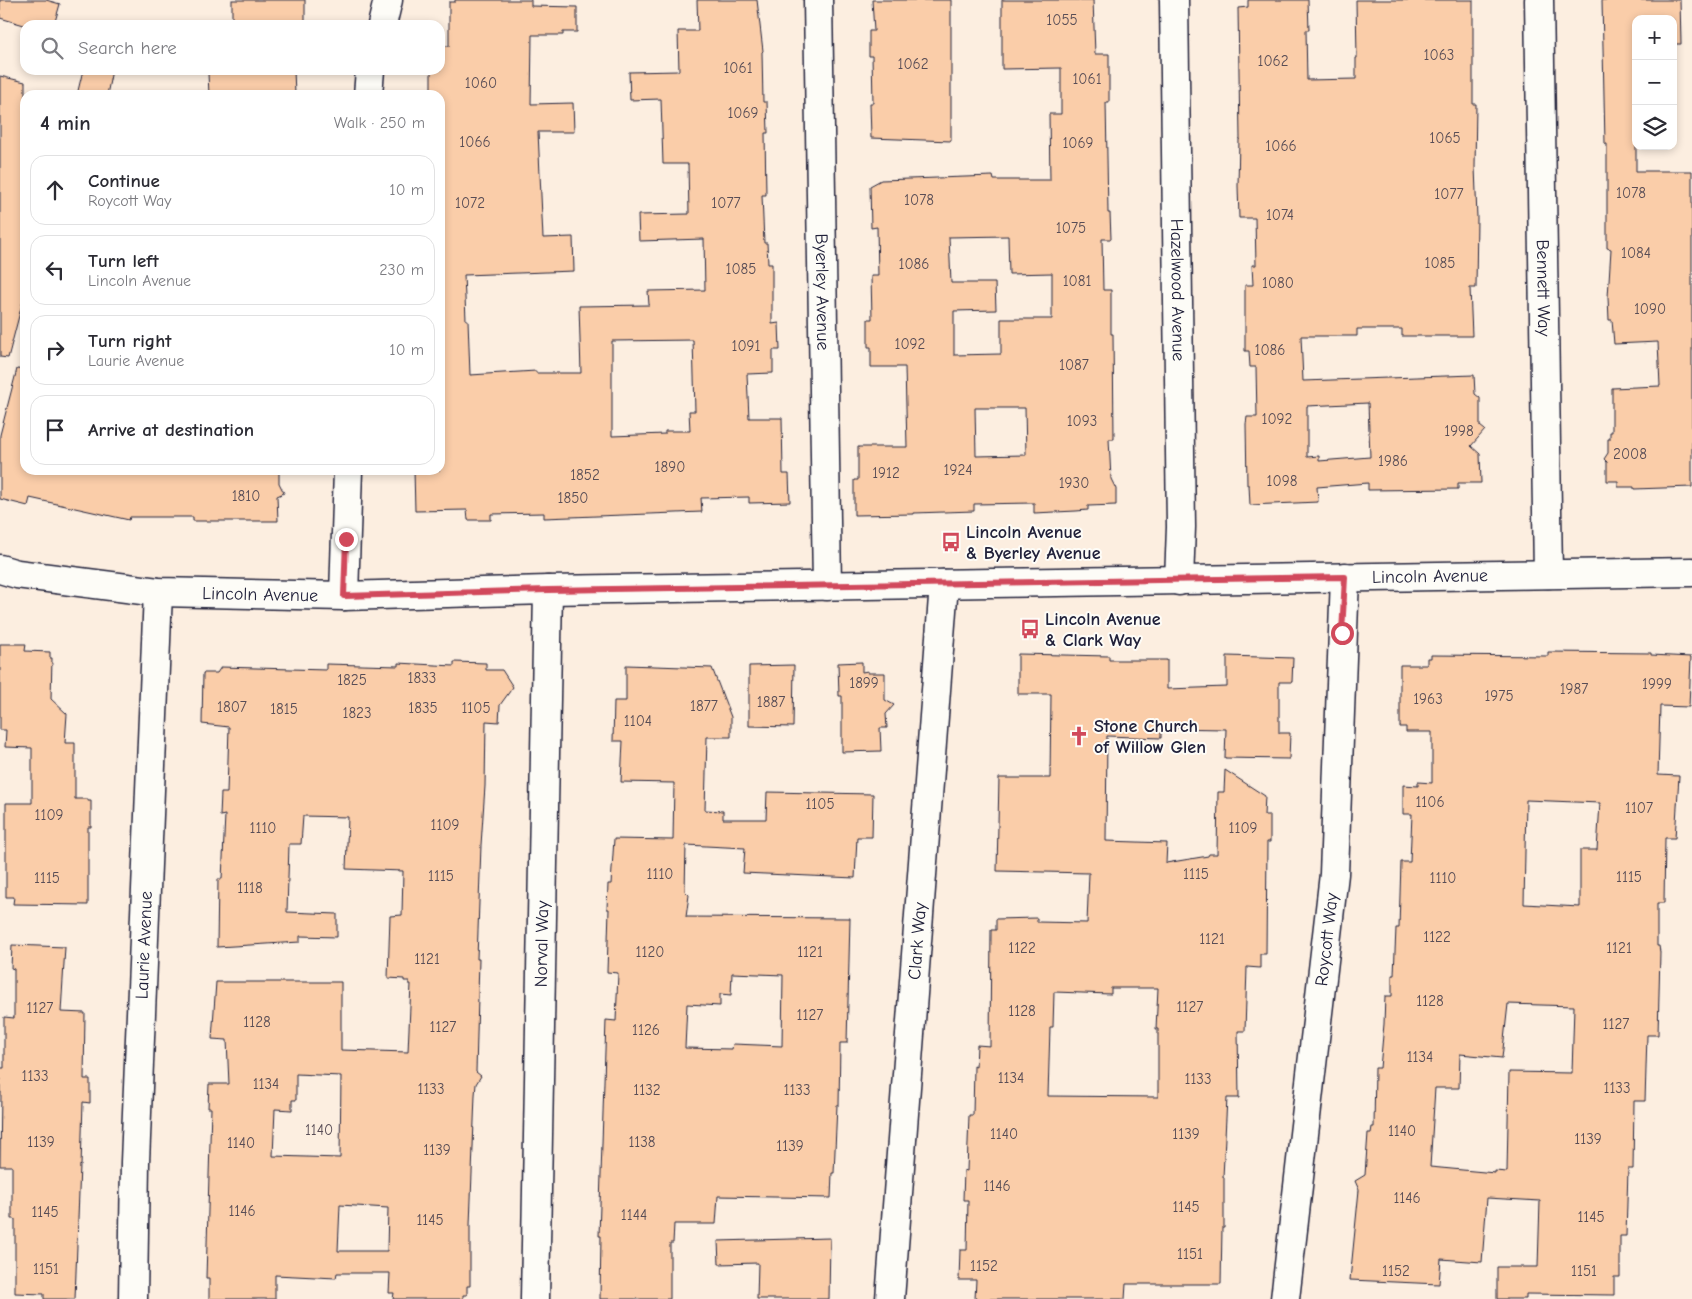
<!DOCTYPE html>
<meta charset="utf-8">
<style>
:root{--surface:#fff;--page:#f7f7f7;--text:#2b2b33;--muted:#7c7c81;--line:#e1e1e2}
body{margin:0;font-family:"Comic Neue",sans-serif;background:var(--page);color:var(--text)}
.controls{position:absolute;right:15px;top:15px;display:grid;overflow:hidden;border-radius:10px;box-shadow:0 2px 8px #0003}
.controls button{width:45px;height:45px;display:grid;place-items:center;padding:0;border:0;border-bottom:1px solid var(--line);background:var(--surface);color:var(--text);font:25px sans-serif}
.stop{position:absolute;width:15px;height:15px;margin:-11px;border:4px solid #d1495b;border-radius:50%;background:#fff}
.stop.end{background:#d1495b;border-color:#fff;box-shadow:0 1px 5px #0008}
.list{margin:0;padding:0;list-style:none}
h2{display:flex;justify-content:space-between;align-items:center;height:65px;margin:0;padding:0 20px;font-size:21px}
h2 small{font-size:16px;font-weight:400;color:var(--muted)}
.list li{display:grid;grid-template-columns:32px 1fr auto;gap:15px;align-items:center;box-sizing:border-box;height:70px;margin:0 10px 10px;padding:0 10px;border:1px solid var(--line);border-radius:15px}
.list b{display:block;font-size:19px;white-space:nowrap}
.list p{margin:0;font-size:16px;white-space:nowrap;color:var(--muted)}
.list em{font-size:16px;font-style:normal;color:var(--muted)}
.icon{flex:none;width:28px;height:28px;fill:none;stroke:currentColor;stroke-width:2;stroke-linecap:round;stroke-linejoin:round}
.map{position:relative;flex:none;width:1692px;height:1299px;overflow:hidden}
.search{position:absolute;background:var(--surface);box-shadow:0 2px 8px #0003;left:20px;top:20px;width:425px;height:55px;display:flex;align-items:center;gap:12px;box-sizing:border-box;padding:0 18px;border-radius:15px;color:var(--muted);font-size:19px}
.panel{position:absolute;background:var(--surface);box-shadow:0 2px 8px #0003;left:20px;top:90px;width:425px;height:385px;border-radius:15px}
.map>svg:first-child{display:block}
.building{fill:#facda9;stroke:#22223b;fill-rule:evenodd}
.lines{fill:none;stroke-linecap:round;stroke-linejoin:round}
.street-casing{stroke:#22223b;stroke-width:31}
.secondary-casing{stroke:#22223b;stroke-width:31}
.street{stroke:#fdfcf7;stroke-width:28}
.secondary{stroke:#fdfcf7;stroke-width:28}
.route{stroke:#d1495b;stroke-width:6}
.labels{text-anchor:middle;dominant-baseline:central;stroke-width:4;stroke-linejoin:round;paint-order:stroke}
.number-label{font-size:15px;fill:#584d56}
.street-label{font-size:18px;fill:#22223b;stroke:#fdfcf7}
.poi-label{font-size:18px;font-weight:bold;fill:#22223b;stroke:#fdfcf7;text-anchor:start}
</style>
<div class="map">
<svg width="1692" height="1299" viewBox="0 0 1692 1299">
<rect width="100%" height="100%" fill="#fceee0"/>
<filter id="ink" filterUnits="userSpaceOnUse"><feTurbulence type="fractalNoise" baseFrequency=".02" numOctaves="2"/><feDisplacementMap in="SourceGraphic" scale="10" xChannelSelector="R" yChannelSelector="G"/><feConvolveMatrix kernelMatrix="1 2 1 2 8 2 1 2 1" color-interpolation-filters="sRGB"/></filter>
<g filter="url(#ink)">
<g class="building">
<polygon points="0,0 46,0 60,4 54,25 24,25 0,18"/>
<rect x="232" y="0" width="73" height="25"/>
<path d="M 455,0 L 531,0 L 531,6 L 577,7 L 577,32 L 563,32 L 563,35 L 532,35 L 531,104 L 573,103 L 574,132 L 538,132 L 543,238 L 573,237 L 574,271 L 464,275 L 466,320 L 468,320 L 470,375 L 536,371 L 536,373 L 581,373 L 579,306 L 649,305 L 648,291 L 705,290 L 704,239 L 639,241 L 638,215 L 689,214 L 688,164 L 663,164 L 661,99 L 630,100 L 629,72 L 679,71 L 678,31 L 698,31 L 697,0 L 757,0 L 763,51 L 762,52 L 763,102 L 767,102 L 768,133 L 765,133 L 766,195 L 762,195 L 764,243 L 767,243 L 768,264 L 772,264 L 772,324 L 779,323 L 780,350 L 773,350 L 773,373 L 747,374 L 749,418 L 782,418 L 783,474 L 789,474 L 790,502 L 749,503 L 749,497 L 701,498 L 702,512 L 544,518 L 544,513 L 491,514 L 491,520 L 468,520 L 467,510 L 415,511 L 414,470 L 440,470 L 440,95 L 431,95 L 431,71 L 440,70 L 440,46 L 449,46 L 449,2 L 455,2 ZM 693,340 L 695,411 L 689,411 L 690,431 L 665,431 L 665,434 L 612,436 L 612,341 Z"/>
<polygon points="872,0 951,0 951,141 871,138 870,103 873,103 872,56 869,56 869,31 874,31"/>
<path d="M 1002,0 L 1093,0 L 1095,54 L 1109,54 L 1109,102 L 1106,102 L 1108,213 L 1110,213 L 1111,239 L 1102,239 L 1103,290 L 1111,290 L 1111,334 L 1113,334 L 1114,439 L 1109,439 L 1111,479 L 1116,489 L 1116,505 L 1088,506 L 1088,510 L 1076,511 L 1034,513 L 1034,503 L 974,504 L 974,511 L 914,513 L 914,514 L 854,515 L 854,480 L 858,480 L 858,447 L 907,447 L 905,367 L 871,367 L 871,347 L 868,347 L 868,319 L 872,319 L 871,276 L 878,276 L 877,227 L 871,228 L 870,186 L 881,180 L 993,176 L 994,180 L 1050,180 L 1049,114 L 1061,114 L 1061,68 L 1002,69 ZM 1008,236 L 1009,274 L 1052,273 L 1052,319 L 1001,319 L 1001,354 L 954,355 L 954,311 L 996,310 L 995,283 L 951,283 L 949,237 ZM 975,408 L 1025,408 L 1026,455 L 976,456 Z"/>
<path d="M 1248,0 L 1308,0 L 1309,30 L 1306,30 L 1307,80 L 1356,79 L 1356,58 L 1357,58 L 1356,0 L 1473,0 L 1473,104 L 1476,104 L 1475,167 L 1477,218 L 1476,288 L 1470,288 L 1472,336 L 1402,336 L 1402,329 L 1357,329 L 1357,336 L 1301,336 L 1303,381 L 1474,375 L 1475,394 L 1480,398 L 1480,426 L 1485,430 L 1471,446 L 1480,454 L 1481,483 L 1458,483 L 1458,489 L 1368,490 L 1368,483 L 1317,487 L 1318,502 L 1250,505 L 1249,485 L 1247,485 L 1246,424 L 1247,417 L 1257,417 L 1256,367 L 1250,367 L 1249,351 L 1245,351 L 1245,285 L 1253,285 L 1252,265 L 1256,265 L 1255,218 L 1239,218 L 1238,186 L 1239,139 L 1240,139 L 1238,8 L 1248,7 ZM 1368,403 L 1370,457 L 1319,461 L 1319,456 L 1307,457 L 1307,406 Z"/>
<polygon points="1602,0 1680,0 1681,44 1673,44 1673,19 1636,19 1636,171 1692,171 1692,487 1634,489 1634,487 1618,487 1618,481 1607,481 1607,462 1604,459 1608,453 1608,439 1610,439 1610,432 1612,432 1612,388 1660,386 1658,342 1614,344 1612,320 1609,320 1608,297 1611,249 1607,248 1607,144 1605,144"/>
<polygon points="83,70 112,70 107,95 77,95"/>
<polygon points="244,70 294,70 295,95 209,95 208,73 244,72"/>
<polygon points="0,76 25,82 25,293 8,358 0,357"/>
<polygon points="17,369 25,370 25,470 279,470 279,483 284,493 277,496 278,521 193,521 193,517 130,517 129,520 30,498 28,506 0,499 0,435"/>
<polygon points="0,644 26,644 25,651 50,652 50,658 52,658 51,699 67,714 65,743 75,743 75,799 88,799 88,801 91,801 91,827 88,827 88,905 13,904 14,897 6,897 6,803 32,803 32,748 5,747 6,730 0,730"/>
<path d="M 1548,652 L 1651,653 L 1651,655 L 1691,657 L 1689,707 L 1660,706 L 1658,775 L 1679,776 L 1675,838 L 1665,838 L 1664,903 L 1657,903 L 1657,946 L 1659,946 L 1660,952 L 1658,1035 L 1647,1035 L 1645,1101 L 1634,1101 L 1633,1169 L 1628,1169 L 1626,1236 L 1620,1236 L 1620,1277 L 1614,1277 L 1614,1295 L 1526,1294 L 1526,1299 L 1497,1299 L 1497,1267 L 1538,1267 L 1540,1201 L 1487,1198 L 1482,1262 L 1441,1259 L 1439,1284 L 1350,1280 L 1359,1190 L 1355,1181 L 1365,1175 L 1368,1133 L 1371,1133 L 1372,1127 L 1374,1127 L 1375,1068 L 1380,1068 L 1384,1024 L 1385,996 L 1392,996 L 1392,975 L 1394,975 L 1396,928 L 1399,928 L 1401,862 L 1410,862 L 1412,814 L 1403,814 L 1403,785 L 1418,786 L 1418,782 L 1432,783 L 1432,732 L 1406,732 L 1406,727 L 1400,727 L 1400,665 L 1427,665 L 1427,658 L 1431,658 L 1431,655 L 1548,656 ZM 1526,800 L 1600,803 L 1597,850 L 1580,850 L 1580,907 L 1524,904 ZM 1508,1004 L 1574,1006 L 1572,1073 L 1509,1072 L 1507,1172 L 1495,1171 L 1495,1173 L 1430,1167 L 1435,1088 L 1459,1088 L 1460,1054 L 1502,1058 Z"/>
<path d="M 1018,654 L 1109,656 L 1109,660 L 1167,660 L 1167,689 L 1227,687 L 1227,656 L 1293,658 L 1292,682 L 1279,682 L 1279,733 L 1290,733 L 1289,759 L 1225,758 L 1226,729 L 1161,728 L 1161,738 L 1107,736 L 1106,841 L 1167,843 L 1166,863 L 1208,856 L 1209,854 L 1217,854 L 1218,792 L 1224,792 L 1225,770 L 1265,796 L 1264,815 L 1270,815 L 1270,842 L 1267,842 L 1266,954 L 1260,954 L 1260,968 L 1247,967 L 1245,1031 L 1238,1031 L 1239,1098 L 1227,1098 L 1223,1177 L 1224,1177 L 1224,1228 L 1222,1228 L 1221,1284 L 1126,1284 L 1125,1299 L 975,1299 L 976,1280 L 959,1280 L 960,1250 L 967,1250 L 968,1200 L 963,1200 L 964,1170 L 967,1171 L 969,1115 L 973,1115 L 974,1066 L 976,1067 L 977,1045 L 990,1046 L 991,930 L 996,930 L 996,919 L 1037,918 L 1037,922 L 1087,923 L 1089,873 L 997,871 L 999,778 L 1050,778 L 1051,694 L 1018,694 ZM 1111,988 L 1158,988 L 1156,1029 L 1158,1029 L 1158,1097 L 1048,1096 L 1050,1027 L 1053,1027 L 1054,992 L 1111,994 Z"/>
<path d="M 454,662 L 486,663 L 486,670 L 502,670 L 513,687 L 500,705 L 499,722 L 486,721 L 485,786 L 481,845 L 477,959 L 479,959 L 476,1072 L 481,1076 L 476,1084 L 475,1095 L 470,1225 L 470,1286 L 467,1286 L 467,1295 L 463,1295 L 463,1299 L 393,1299 L 394,1293 L 389,1293 L 390,1273 L 337,1273 L 336,1278 L 275,1275 L 275,1299 L 209,1299 L 209,1278 L 206,1278 L 211,1108 L 208,1108 L 209,1084 L 229,1084 L 227,1040 L 212,1039 L 216,982 L 341,982 L 341,1050 L 408,1052 L 411,984 L 409,984 L 409,981 L 404,981 L 404,979 L 388,978 L 390,916 L 402,915 L 403,871 L 346,869 L 348,817 L 303,816 L 301,844 L 289,844 L 287,912 L 337,914 L 337,937 L 300,936 L 300,942 L 217,947 L 218,879 L 222,879 L 225,815 L 220,816 L 221,793 L 227,793 L 229,727 L 202,724 L 203,673 L 217,673 L 221,667 L 326,670 L 326,664 L 398,666 L 398,663 L 454,666 ZM 296,1074 L 341,1076 L 340,1158 L 273,1156 L 275,1109 L 292,1110 L 292,1100 L 296,1100 ZM 340,1205 L 388,1208 L 387,1251 L 338,1251 Z"/>
<polygon points="862,662 862,672 868,671 868,673 885,673 885,700 894,705 886,714 887,728 880,728 881,751 842,752 842,696 839,696 838,663"/>
<path d="M 626,665 L 712,668 L 731,717 L 731,737 L 707,737 L 705,810 L 723,811 L 723,819 L 766,819 L 767,792 L 873,794 L 872,837 L 857,837 L 855,878 L 743,873 L 745,848 L 686,845 L 685,891 L 689,895 L 686,917 L 850,918 L 847,1043 L 840,1043 L 839,1105 L 837,1105 L 834,1173 L 832,1173 L 831,1198 L 718,1196 L 716,1224 L 674,1224 L 673,1243 L 670,1243 L 670,1299 L 600,1299 L 601,1236 L 599,1236 L 606,1020 L 616,1021 L 618,973 L 607,972 L 609,909 L 607,909 L 608,884 L 611,884 L 614,839 L 673,840 L 674,783 L 621,782 L 623,741 L 613,741 L 614,701 L 626,701 ZM 732,973 L 783,975 L 782,1046 L 733,1044 L 732,1049 L 685,1048 L 687,1004 L 720,1006 L 720,994 L 731,995 Z"/>
<polygon points="794,665 793,727 749,726 749,666"/>
<polygon points="12,945 65,947 61,1012 85,1013 84,1079 90,1079 90,1103 83,1102 81,1166 80,1165 75,1299 44,1299 44,1294 15,1293 15,1219 12,1219 12,1166 0,1166 1,1092 0,1092 0,1068 4,1068 4,1017 14,1018 14,969 11,968"/>
<polygon points="830,1238 829,1299 757,1299 758,1263 719,1264 718,1241"/>
</g>
<g class="lines">
<defs>
<g id="street">
<path id="s1" d="M 818,0 L 827,586"/>
<path id="s2" d="M 1174,0 L 1181,527 L 1179,581"/>
<path id="s3" d="M 1539,0 L 1548,574"/>
<polyline points="382,25 388,0"/>
<polyline points="368,95 370,70"/>
<polyline points="344,596 348,470"/>
<path id="s4" d="M 133,1299 L 135,1162 L 158,592"/>
<path id="s5" d="M 535,1299 L 548,590"/>
<path id="s6" d="M 890,1299 L 944,584"/>
<path id="s7" d="M 1285,1299 L 1334,874 L 1345,577"/>
</g>
<g id="secondary">
<path id="s8" d="M 0,569 L 17,574 L 158,592 L 344,596 L 548,590 L 1692,572"/>
</g>
</defs>
<use href="#street" class="street-casing"/>
<use href="#secondary" class="secondary-casing"/>
<use href="#street" class="street"/>
<use href="#secondary" class="secondary"/>
</g>
</g>
<g class="lines" filter="url(#ink)">
<polyline class="route" points="346,539 344,596 548,590 1345,577 1342,633"/>
</g>
<defs>
<symbol id="bus-bare" viewBox="-9 -9 18 18"><path d="M-5-6H5V4H4V6H2V4H-2V6H-4V4H-5ZM-3.5-4V0h7V-4ZM-3.5 1.2v1.5H-2V1.2ZM2 1.2v1.5H3.5V1.2Z" fill="#d1495b" stroke="#fdfcf7" stroke-width="2.5" paint-order="stroke"/></symbol>
<symbol id="church-bare" viewBox="-9 -9 18 18"><path d="M-1.2-6h2.4v3.5h3.3v2.4h-3.3V6h-2.4V-.1h-3.3v-2.4h3.3Z" fill="#d1495b" stroke="#fdfcf7" stroke-width="2.5" paint-order="stroke"/></symbol>
</defs>
<g fill-rule="evenodd">
<use href="#bus-bare" x="937" y="528" width="28" height="28"/>
<use href="#bus-bare" x="1016" y="615" width="28" height="28"/>
<use href="#church-bare" x="1065" y="722" width="28" height="28"/>
</g>
<g class="labels">
<g class="number-label">
<text x="1062" y="20">1055</text>
<text x="1439" y="55">1063</text>
<text x="1273" y="61">1062</text>
<text x="913" y="64">1062</text>
<text x="738" y="68">1061</text>
<text x="1087" y="79">1061</text>
<text x="481" y="83">1060</text>
<text x="743" y="113">1069</text>
<text x="1445" y="138">1065</text>
<text x="475" y="142">1066</text>
<text x="1078" y="143">1069</text>
<text x="1281" y="146">1066</text>
<text x="1631" y="193">1078</text>
<text x="1449" y="194">1077</text>
<text x="919" y="200">1078</text>
<text x="470" y="203">1072</text>
<text x="726" y="203">1077</text>
<text x="1280" y="215">1074</text>
<text x="1071" y="228">1075</text>
<text x="1636" y="253">1084</text>
<text x="1440" y="263">1085</text>
<text x="914" y="264">1086</text>
<text x="741" y="269">1085</text>
<text x="1077" y="281">1081</text>
<text x="1278" y="283">1080</text>
<text x="1650" y="309">1090</text>
<text x="910" y="344">1092</text>
<text x="746" y="346">1091</text>
<text x="1270" y="350">1086</text>
<text x="1074" y="365">1087</text>
<text x="1277" y="419">1092</text>
<text x="1082" y="421">1093</text>
<text x="1459" y="431">1998</text>
<text x="1630" y="454">2008</text>
<text x="1393" y="461">1986</text>
<text x="670" y="467">1890</text>
<text x="958" y="470">1924</text>
<text x="886" y="473">1912</text>
<text x="585" y="475">1852</text>
<text x="1282" y="481">1098</text>
<text x="1074" y="483">1930</text>
<text x="246" y="496">1810</text>
<text x="573" y="498">1850</text>
<text x="422" y="678">1833</text>
<text x="352" y="680">1825</text>
<text x="864" y="683">1899</text>
<text x="1657" y="684">1999</text>
<text x="1574" y="689">1987</text>
<text x="1499" y="696">1975</text>
<text x="1428" y="699">1963</text>
<text x="771" y="702">1887</text>
<text x="704" y="706">1877</text>
<text x="232" y="707">1807</text>
<text x="423" y="708">1835</text>
<text x="476" y="708">1105</text>
<text x="284" y="709">1815</text>
<text x="357" y="713">1823</text>
<text x="638" y="721">1104</text>
<text x="1430" y="802">1106</text>
<text x="820" y="804">1105</text>
<text x="1639" y="808">1107</text>
<text x="49" y="815">1109</text>
<text x="445" y="825">1109</text>
<text x="263" y="828">1110</text>
<text x="1243" y="828">1109</text>
<text x="660" y="874">1110</text>
<text x="1196" y="874">1115</text>
<text x="441" y="876">1115</text>
<text x="1629" y="877">1115</text>
<text x="47" y="878">1115</text>
<text x="1443" y="878">1110</text>
<text x="250" y="888">1118</text>
<text x="1437" y="937">1122</text>
<text x="1212" y="939">1121</text>
<text x="1022" y="948">1122</text>
<text x="1619" y="948">1121</text>
<text x="650" y="952">1120</text>
<text x="810" y="952">1121</text>
<text x="427" y="959">1121</text>
<text x="1430" y="1001">1128</text>
<text x="1190" y="1007">1127</text>
<text x="40" y="1008">1127</text>
<text x="1022" y="1011">1128</text>
<text x="810" y="1015">1127</text>
<text x="257" y="1022">1128</text>
<text x="1616" y="1024">1127</text>
<text x="443" y="1027">1127</text>
<text x="646" y="1030">1126</text>
<text x="1420" y="1057">1134</text>
<text x="35" y="1076">1133</text>
<text x="1011" y="1078">1134</text>
<text x="1198" y="1079">1133</text>
<text x="266" y="1084">1134</text>
<text x="1617" y="1088">1133</text>
<text x="431" y="1089">1133</text>
<text x="647" y="1090">1132</text>
<text x="797" y="1090">1133</text>
<text x="319" y="1130">1140</text>
<text x="1402" y="1131">1140</text>
<text x="1004" y="1134">1140</text>
<text x="1186" y="1134">1139</text>
<text x="1588" y="1139">1139</text>
<text x="41" y="1142">1139</text>
<text x="642" y="1142">1138</text>
<text x="241" y="1143">1140</text>
<text x="790" y="1146">1139</text>
<text x="437" y="1150">1139</text>
<text x="997" y="1186">1146</text>
<text x="1407" y="1198">1146</text>
<text x="1186" y="1207">1145</text>
<text x="242" y="1211">1146</text>
<text x="45" y="1212">1145</text>
<text x="634" y="1215">1144</text>
<text x="1591" y="1217">1145</text>
<text x="430" y="1220">1145</text>
<text x="1190" y="1254">1151</text>
<text x="984" y="1266">1152</text>
<text x="46" y="1269">1151</text>
<text x="1396" y="1271">1152</text>
<text x="1584" y="1271">1151</text>
</g>
<g class="street-label">
<text stroke="none"><textPath href="#s3" startOffset="288">Bennett Way</textPath></text>
<text stroke="none"><textPath href="#s2" startOffset="290">Hazelwood Avenue</textPath></text>
<text stroke="none"><textPath href="#s1" startOffset="292">Byerley Avenue</textPath></text>
<text stroke="none"><textPath href="#s8" startOffset="1432">Lincoln Avenue</textPath></text>
<text stroke="none"><textPath href="#s8" startOffset="262">Lincoln Avenue</textPath></text>
<text stroke="none"><textPath href="#s7" startOffset="362">Roycott Way</textPath></text>
<text stroke="none"><textPath href="#s6" startOffset="359">Clark Way</textPath></text>
<text stroke="none"><textPath href="#s5" startOffset="355">Norval Way</textPath></text>
<text stroke="none"><textPath href="#s4" startOffset="354">Laurie Avenue</textPath></text>
</g>
<g class="poi-label">
<text x="966" y="532">Lincoln Avenue<tspan x="966" dy="21">&amp; Byerley Avenue</tspan></text>
<text x="1045" y="619">Lincoln Avenue<tspan x="1045" dy="21">&amp; Clark Way</tspan></text>
<text x="1094" y="726">Stone Church<tspan x="1094" dy="21">of Willow Glen</tspan></text>
</g>
</g>
</svg>
<div class="controls">
<button>+</button>
<button>−</button>
<button><svg class="icon" aria-label="layers" viewBox="0 0 24 24"><path d="M12 4l9 5-9 5-9-5zM3 14l9 5 9-5"/></svg></button>
</div>
<div class="stop" style="left:1342px;top:633px"></div>
<div class="stop end" style="left:346px;top:539px"></div>
<div class="search"><svg class="icon" aria-label="search" viewBox="0 0 24 24"><circle cx="10" cy="10" r="6"/><path d="M15 15l6 6"/></svg>Search here</div>
<section class="panel">
<h2>4 min<small>Walk · 250 m</small></h2>
<ul class="list">
<li><svg class="icon" aria-label="ahead" viewBox="0 0 24 24"><path d="M12 20V5M6 11l6-6 6 6"/></svg><div><b>Continue</b><p>Roycott Way</p></div><em>10 m</em></li>
<li><svg class="icon" aria-label="left" viewBox="0 0 24 24"><path d="M17 20v-9H6M10 6l-5 5 5 5"/></svg><div><b>Turn left</b><p>Lincoln Avenue</p></div><em>230 m</em></li>
<li><svg class="icon" aria-label="right" viewBox="0 0 24 24"><path d="M7 20v-9h11M14 6l5 5-5 5"/></svg><div><b>Turn right</b><p>Laurie Avenue</p></div><em>10 m</em></li>
<li><svg class="icon" aria-label="arrive" viewBox="0 0 24 24"><path d="M6 21V4h12l-3 4 3 4H6"/></svg><div><b>Arrive at destination</b></div></li>
</ul>
</section>
</div>
